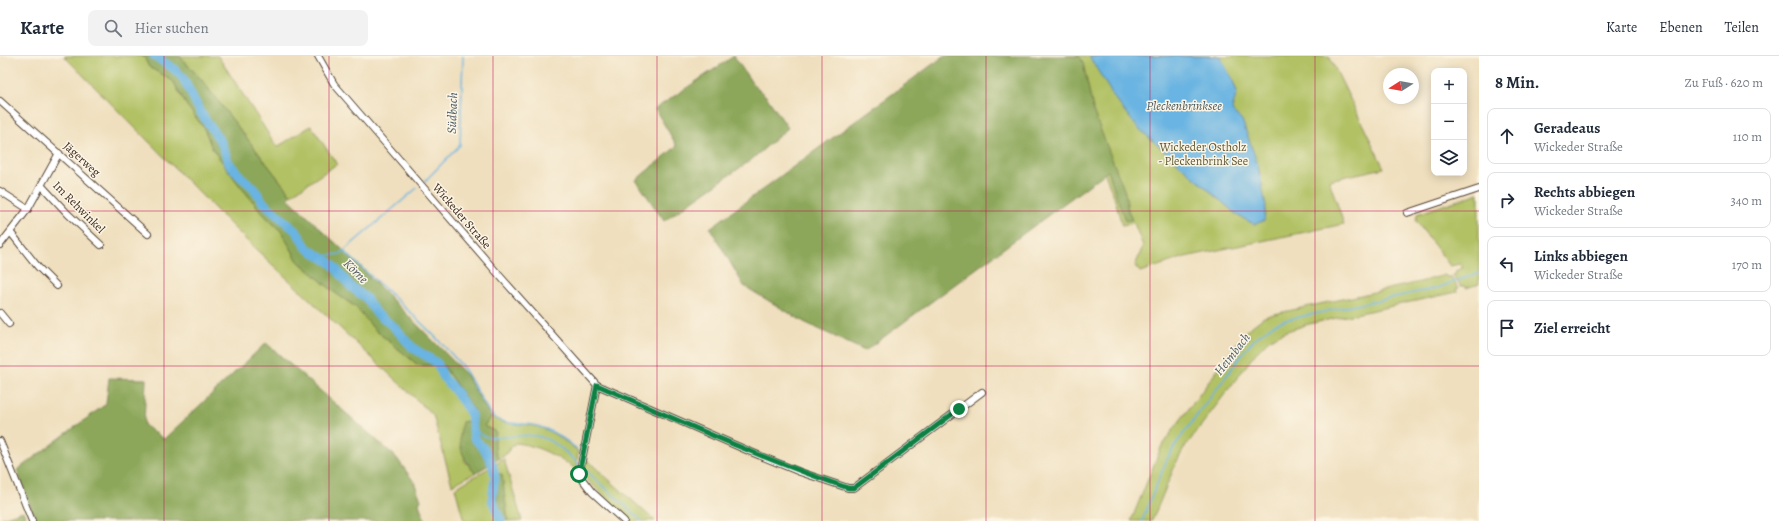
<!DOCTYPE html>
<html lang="de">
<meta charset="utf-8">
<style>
:root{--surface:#fff;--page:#f2f2f3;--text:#1f2937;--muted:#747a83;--line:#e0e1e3}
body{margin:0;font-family:Alegreya,serif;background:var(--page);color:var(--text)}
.controls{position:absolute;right:12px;top:12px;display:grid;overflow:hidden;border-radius:8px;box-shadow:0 2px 10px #0003}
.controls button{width:36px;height:36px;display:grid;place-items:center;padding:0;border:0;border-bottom:1px solid var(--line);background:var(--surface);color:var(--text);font:20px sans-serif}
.compass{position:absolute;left:1383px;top:12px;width:36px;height:36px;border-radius:50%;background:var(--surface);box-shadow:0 2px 10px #0003;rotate:259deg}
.stop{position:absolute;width:12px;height:12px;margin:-9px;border:3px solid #0b8043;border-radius:50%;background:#fff}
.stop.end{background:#0b8043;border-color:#fff;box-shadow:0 1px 4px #0008}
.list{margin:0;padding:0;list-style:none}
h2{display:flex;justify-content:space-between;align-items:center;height:52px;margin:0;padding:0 16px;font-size:17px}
h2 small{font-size:13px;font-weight:400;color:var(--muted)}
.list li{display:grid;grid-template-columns:26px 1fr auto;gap:12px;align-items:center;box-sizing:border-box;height:56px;margin:0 8px 8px;padding:0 8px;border:1px solid var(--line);border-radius:8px}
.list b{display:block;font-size:15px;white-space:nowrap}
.list p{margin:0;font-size:13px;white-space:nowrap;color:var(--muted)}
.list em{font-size:13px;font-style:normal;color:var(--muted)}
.icon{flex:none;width:22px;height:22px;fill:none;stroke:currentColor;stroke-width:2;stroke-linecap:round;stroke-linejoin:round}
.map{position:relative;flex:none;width:1479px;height:465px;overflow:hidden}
header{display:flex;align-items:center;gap:24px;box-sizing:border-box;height:56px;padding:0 20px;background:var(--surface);border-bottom:1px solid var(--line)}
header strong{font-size:19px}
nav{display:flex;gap:22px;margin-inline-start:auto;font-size:14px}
.search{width:280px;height:36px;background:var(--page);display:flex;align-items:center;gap:10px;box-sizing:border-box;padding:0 14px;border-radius:8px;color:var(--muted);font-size:15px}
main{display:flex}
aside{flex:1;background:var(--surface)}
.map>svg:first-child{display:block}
.green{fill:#b1c164;stroke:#767641}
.forest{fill:#8ca75a;stroke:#64683c}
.water{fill:#69b4e2;stroke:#526f80}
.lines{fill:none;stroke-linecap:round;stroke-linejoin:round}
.stream{stroke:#69b4e2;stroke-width:1.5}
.river{stroke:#69b4e2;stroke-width:9}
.minor-casing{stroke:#564536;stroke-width:8}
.minor{stroke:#fff;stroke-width:6}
.route{stroke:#0b8043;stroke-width:5}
.grid{fill:none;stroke:#c2185b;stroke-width:1;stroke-opacity:0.55}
.labels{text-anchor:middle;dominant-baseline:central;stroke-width:3;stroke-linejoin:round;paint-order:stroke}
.park-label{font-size:12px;fill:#5e5733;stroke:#fcf5e5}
.street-label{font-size:12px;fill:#3b2a1e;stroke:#fcf5e5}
.water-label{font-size:13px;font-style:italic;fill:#4b5a63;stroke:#fcf5e5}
</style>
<header>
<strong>Karte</strong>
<div class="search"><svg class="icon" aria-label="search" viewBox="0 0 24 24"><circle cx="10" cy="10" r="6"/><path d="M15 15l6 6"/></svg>Hier suchen</div>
<nav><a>Karte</a><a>Ebenen</a><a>Teilen</a></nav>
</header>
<main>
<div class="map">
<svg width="1479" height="465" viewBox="0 0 1479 465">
<rect width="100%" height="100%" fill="#fcf5e5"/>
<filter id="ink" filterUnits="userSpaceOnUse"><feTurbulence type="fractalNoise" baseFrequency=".025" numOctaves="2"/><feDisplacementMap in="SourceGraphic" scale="8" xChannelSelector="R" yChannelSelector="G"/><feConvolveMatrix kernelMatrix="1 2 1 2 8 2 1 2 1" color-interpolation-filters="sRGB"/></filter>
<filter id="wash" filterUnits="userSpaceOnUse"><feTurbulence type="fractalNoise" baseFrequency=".012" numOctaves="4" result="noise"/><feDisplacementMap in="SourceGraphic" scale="16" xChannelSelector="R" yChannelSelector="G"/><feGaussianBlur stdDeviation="0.9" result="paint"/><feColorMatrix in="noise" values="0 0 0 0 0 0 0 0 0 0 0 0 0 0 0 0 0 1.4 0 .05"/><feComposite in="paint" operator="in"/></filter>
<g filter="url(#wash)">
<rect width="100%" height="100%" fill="#efdfbe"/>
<g class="green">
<polygon points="64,0 142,0 144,1 149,11 173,25 187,50 204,72 212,92 237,126 264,159 281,175 298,205 334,236 357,252 374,273 418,309 443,309 474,355 474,364 464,404 475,417 452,429 433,359 245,183"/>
<polygon points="179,0 218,0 277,91 311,70 337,108 291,139 200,22"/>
<polygon points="1067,0 1329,0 1384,112 1329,124 1344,168 1185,201 1140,216 1135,210 1143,190 1134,167 1122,169 1114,141 1090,80"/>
<polygon points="1479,137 1479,228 1466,232 1465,230 1461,230 1453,219 1456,218 1455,215 1463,212 1461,208 1450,210 1416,165 1417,158 1420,157"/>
<polygon points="1445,219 1447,222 1450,220 1459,232 1456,233 1457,236 1309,268 1284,276 1270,283 1255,298 1185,391 1176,407 1152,465 1131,465 1162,389 1247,274 1264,261 1274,258 1420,226"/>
<path d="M 491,361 C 509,371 521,366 539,371 C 553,375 566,386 578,395 L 577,415 L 567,406 L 566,407 C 549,396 535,389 515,387 L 503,401 L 499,403 C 493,397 495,385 496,376 L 483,371 Z"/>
<polygon points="504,403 522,465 508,465 496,418 497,445 503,465 464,465 455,432"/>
<polygon points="586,403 655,465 631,465 584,421"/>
</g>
<g class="forest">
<path d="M 142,0 L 179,0 L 200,22 L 291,139 L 288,142 L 344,195 L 465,317 L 491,361 L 484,370 L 496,376 C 495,384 493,396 499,403 L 475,417 C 461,400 457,388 462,366 L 474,364 L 474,355 L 443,309 L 418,309 L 374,273 L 357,252 L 334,236 L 298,205 L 281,175 L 264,159 L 237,126 L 212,92 L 204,72 L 187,50 L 173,25 L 149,11 L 144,1 Z"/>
<polygon points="734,0 754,30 766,40 788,72 751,104 664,165 636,124 677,90 655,53"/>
<polygon points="944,0 1079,0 1083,7 1094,57 1125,136 1128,154 1132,164 1125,165 1108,115 865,295 804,266 744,230 710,172"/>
<polygon points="266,287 396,401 414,426 421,444 419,448 425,465 36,465 17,414 106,348 109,322 146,323 144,369 164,383"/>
<polygon points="496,418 502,418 508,465 503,465 497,445"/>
<polygon points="23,455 27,465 0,465 0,463"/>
</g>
<polygon class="water" points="1089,0 1220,0 1233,25 1237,36 1232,53 1233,56 1242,64 1258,109 1266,150 1264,165 1254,168 1238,160 1137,71 1115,43"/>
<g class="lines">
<g class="stream">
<polyline points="425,125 460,89 463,0"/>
<path d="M 344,195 C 383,232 426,268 462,310 C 472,322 485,354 494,361 C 505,369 517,367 529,368 C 548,371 563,381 577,393"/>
<polyline points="321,200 340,198 417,132"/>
<path d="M 472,369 C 476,373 479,378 484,380 C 491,385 523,377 536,380 C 553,383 567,397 580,409"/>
<polyline points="582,411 642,465"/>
<path d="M 1142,465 L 1167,403 L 1178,385 L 1249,289 C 1260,277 1270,269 1285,264 L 1437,232 L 1479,217"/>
</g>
<polyline class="river" points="154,0 173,12 183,22 201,57 221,86 229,107 241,121 253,131 263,146 297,176 307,192 332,208 351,231 366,242 376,257 393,270 413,292 437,307 444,322 456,336 471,358 474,382 485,394 493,410 495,421 492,444 501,465"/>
</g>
</g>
<g filter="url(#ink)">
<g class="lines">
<defs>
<g id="minor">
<polyline points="318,0 334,28 499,219 597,329 751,396 800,416 848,432 854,432 982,336"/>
<polyline points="0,45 148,178"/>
<polyline points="42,130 68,158 101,189"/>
<polyline points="0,135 28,153"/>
<polyline points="1407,157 1479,133"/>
<polyline points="11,177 38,211 57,230"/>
<polyline points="0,189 28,153 59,97"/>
<polyline points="0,257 9,268"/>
<polyline points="597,329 579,419 592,436 624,465"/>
<polyline points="0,385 32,465"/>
</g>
</defs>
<use href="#minor" class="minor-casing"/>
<use href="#minor" class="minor"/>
</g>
</g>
<g class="lines" filter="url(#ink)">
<path class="route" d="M 579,418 L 597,329 C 680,365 762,403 848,432 L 854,432 L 959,353"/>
</g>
<path class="grid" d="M 164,0 L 164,465M 329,0 L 329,465M 493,0 L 493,465M 657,0 L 657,465M 822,0 L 822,465M 986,0 L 986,465M 1150,0 L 1150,465M 1315,0 L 1315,465M 0,155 L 1479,155M 0,310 L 1479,310"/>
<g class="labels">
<g class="park-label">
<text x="1203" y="91">Wickeder Ostholz<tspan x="1203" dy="14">- Pleckenbrink See</tspan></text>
</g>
<g class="street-label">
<text transform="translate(82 103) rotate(42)">Jägerweg</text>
<text transform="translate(79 151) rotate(45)">Im Rehwinkel</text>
<text transform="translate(462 160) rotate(49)">Wickeder Straße</text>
</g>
<g class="water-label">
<text x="1184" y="49">Pleckenbrinksee</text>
<text transform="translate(452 57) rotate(-88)">Südbach</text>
<text transform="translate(356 215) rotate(45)">Körne</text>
<text transform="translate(1232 298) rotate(-52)">Heimbach</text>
</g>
</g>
</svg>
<div class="controls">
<button>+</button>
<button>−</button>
<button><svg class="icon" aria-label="layers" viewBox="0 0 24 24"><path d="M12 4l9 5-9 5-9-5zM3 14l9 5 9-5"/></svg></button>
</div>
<svg class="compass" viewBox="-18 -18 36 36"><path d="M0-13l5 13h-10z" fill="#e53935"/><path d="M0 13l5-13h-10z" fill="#747a83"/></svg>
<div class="stop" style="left:579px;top:418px"></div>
<div class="stop end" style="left:959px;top:353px"></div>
</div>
<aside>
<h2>8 Min.<small>Zu Fuß · 620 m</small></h2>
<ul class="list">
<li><svg class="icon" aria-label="ahead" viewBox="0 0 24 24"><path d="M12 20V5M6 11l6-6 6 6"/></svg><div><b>Geradeaus</b><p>Wickeder Straße</p></div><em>110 m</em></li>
<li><svg class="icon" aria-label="right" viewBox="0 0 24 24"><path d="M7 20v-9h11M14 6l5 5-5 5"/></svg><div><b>Rechts abbiegen</b><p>Wickeder Straße</p></div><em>340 m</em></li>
<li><svg class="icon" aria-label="left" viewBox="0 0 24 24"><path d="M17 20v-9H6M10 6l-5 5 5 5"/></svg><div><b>Links abbiegen</b><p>Wickeder Straße</p></div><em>170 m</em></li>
<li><svg class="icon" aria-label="arrive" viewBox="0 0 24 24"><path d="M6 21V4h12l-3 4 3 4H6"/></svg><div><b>Ziel erreicht</b></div></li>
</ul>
</aside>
</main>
